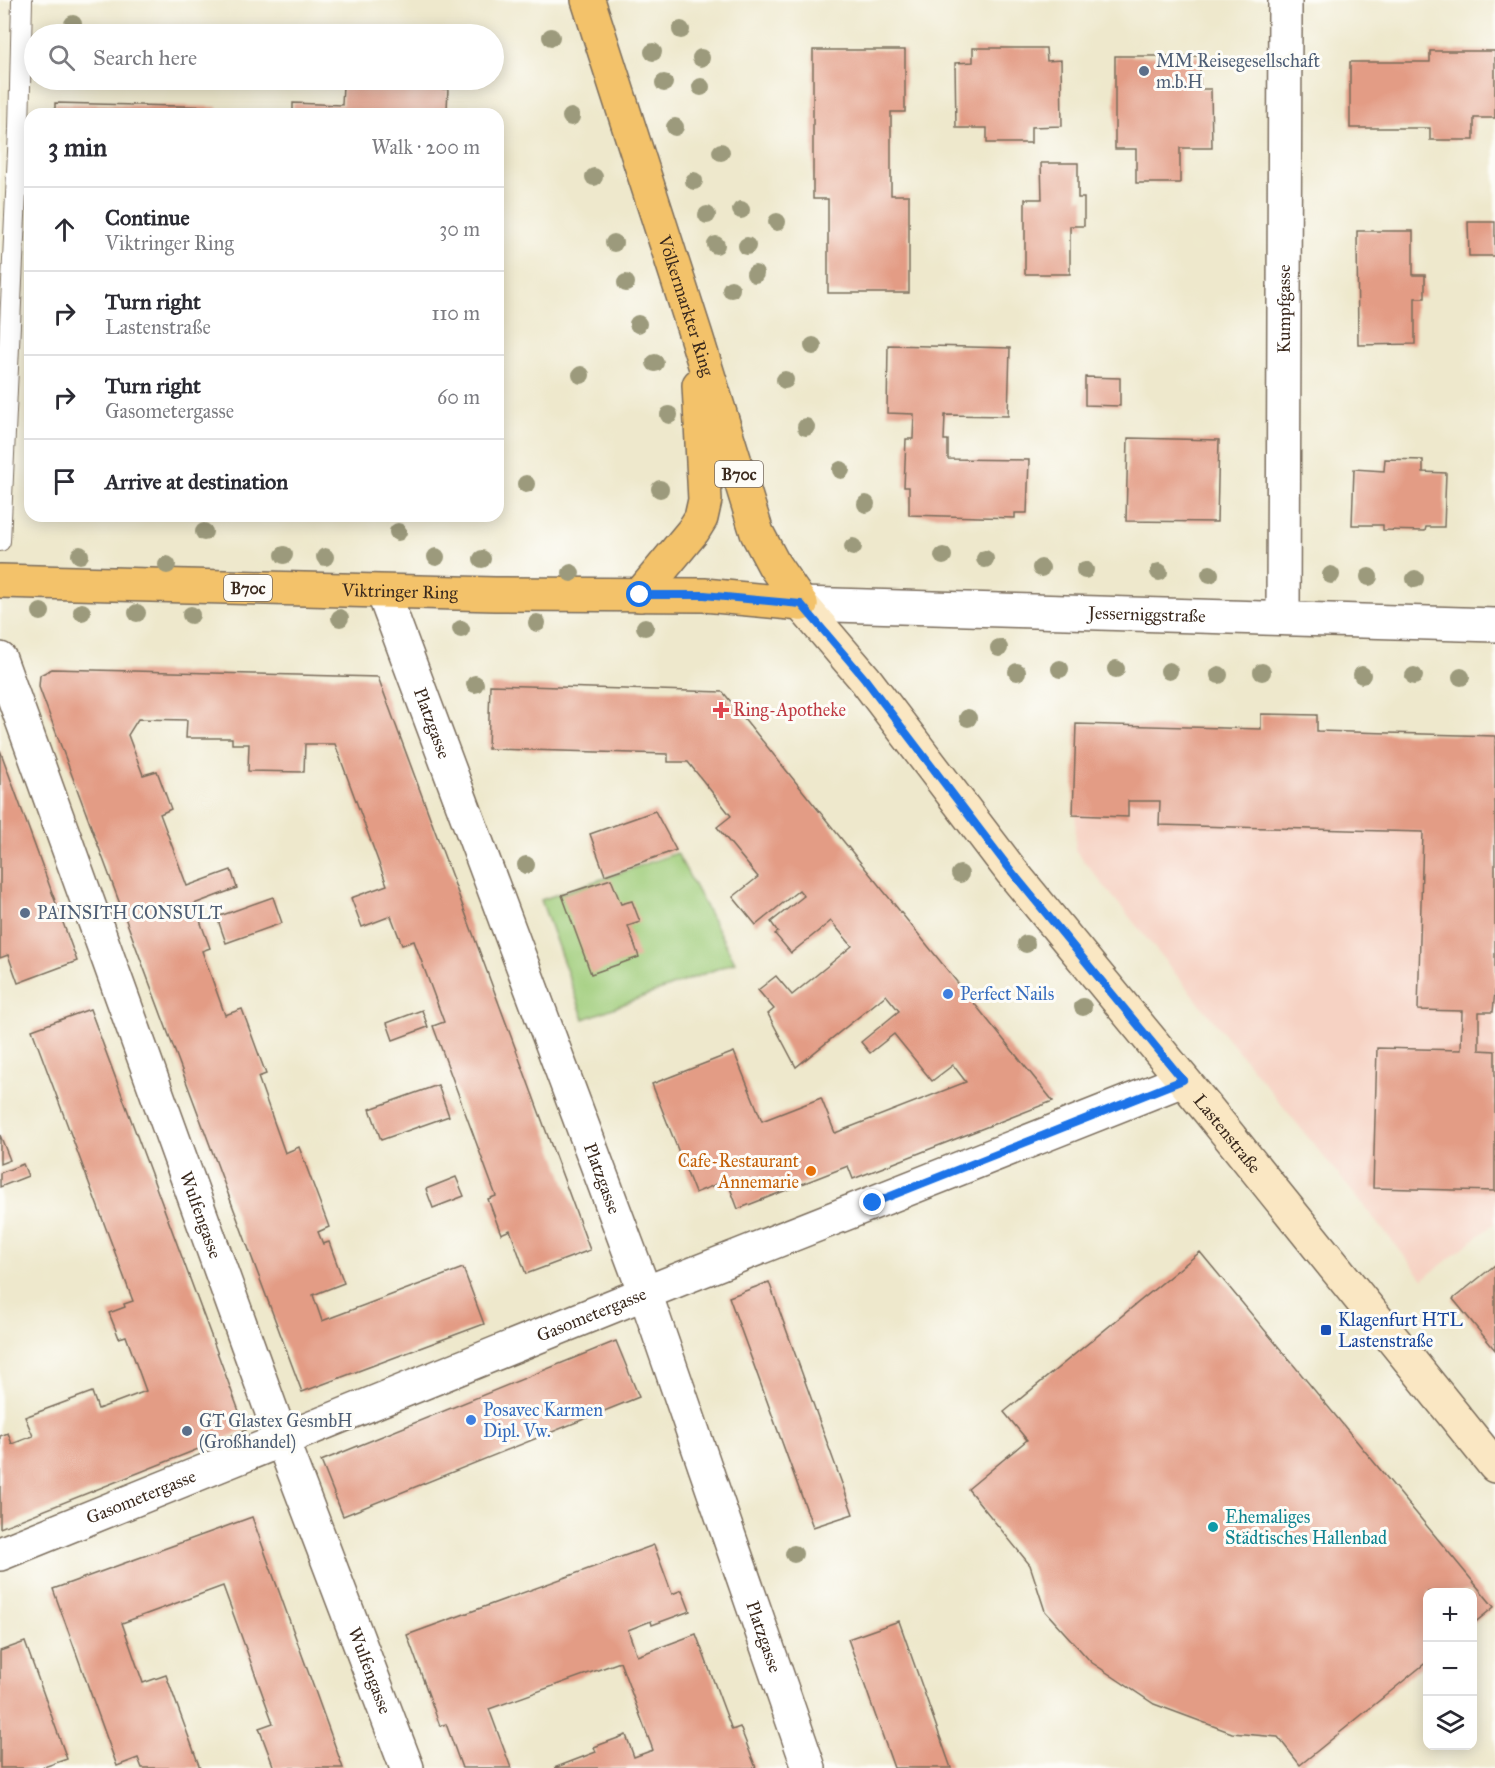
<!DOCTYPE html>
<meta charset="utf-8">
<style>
:root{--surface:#fff;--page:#f7f7f7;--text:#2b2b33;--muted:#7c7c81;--line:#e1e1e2}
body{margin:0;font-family:"IM FELL Great Primer",serif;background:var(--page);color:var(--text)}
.controls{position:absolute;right:18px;bottom:18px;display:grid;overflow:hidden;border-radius:12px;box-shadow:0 3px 15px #0003}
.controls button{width:54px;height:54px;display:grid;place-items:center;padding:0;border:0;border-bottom:2px solid var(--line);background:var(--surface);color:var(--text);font:30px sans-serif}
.stop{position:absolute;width:18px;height:18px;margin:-14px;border:4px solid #1a73e8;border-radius:50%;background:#fff}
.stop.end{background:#1a73e8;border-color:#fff;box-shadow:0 2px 6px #0008}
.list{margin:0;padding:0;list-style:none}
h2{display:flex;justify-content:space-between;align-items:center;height:78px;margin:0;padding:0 24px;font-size:26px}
h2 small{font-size:20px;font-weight:400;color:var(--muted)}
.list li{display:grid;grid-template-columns:39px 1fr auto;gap:18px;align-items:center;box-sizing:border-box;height:84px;padding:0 24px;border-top:2px solid var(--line)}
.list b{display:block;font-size:22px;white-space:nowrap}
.list p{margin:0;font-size:20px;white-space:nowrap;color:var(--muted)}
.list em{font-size:20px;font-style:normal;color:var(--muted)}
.icon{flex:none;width:33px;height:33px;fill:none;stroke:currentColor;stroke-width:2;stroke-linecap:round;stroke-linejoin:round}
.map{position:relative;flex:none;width:1495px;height:1768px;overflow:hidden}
.search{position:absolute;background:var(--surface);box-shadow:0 3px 15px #0003;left:24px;top:24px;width:480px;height:66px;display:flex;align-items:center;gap:15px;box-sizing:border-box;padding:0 21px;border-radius:33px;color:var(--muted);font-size:22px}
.panel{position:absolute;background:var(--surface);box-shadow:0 3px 15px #0003;left:24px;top:108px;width:480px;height:414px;border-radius:18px}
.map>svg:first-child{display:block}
.built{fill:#f6d2c3}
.green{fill:#a0cd7b;stroke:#6e7c4c;stroke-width:1.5}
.building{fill:#e39c85}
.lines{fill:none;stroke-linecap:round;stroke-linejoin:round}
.lane-casing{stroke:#7a6c5b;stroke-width:22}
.street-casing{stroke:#7a6c5b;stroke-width:36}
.secondary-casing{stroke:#7a6c5b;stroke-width:36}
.primary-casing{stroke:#7a6c5b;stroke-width:36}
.lane{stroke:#fff;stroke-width:20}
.street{stroke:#fff;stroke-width:33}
.secondary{stroke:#fae7c3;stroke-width:33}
.primary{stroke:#f3c26a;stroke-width:33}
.tree{fill:#9c9a7c}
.route{stroke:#1a73e8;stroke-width:8}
.service-dot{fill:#5c6f8a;stroke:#fdfcf7;stroke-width:2}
.health-dot{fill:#e0444e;stroke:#fdfcf7;stroke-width:2}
.shop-dot{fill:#3f7fe0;stroke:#fdfcf7;stroke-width:2}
.food-dot{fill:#e8710a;stroke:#fdfcf7;stroke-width:2}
.transit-dot{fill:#1a4fb4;stroke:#fdfcf7;stroke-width:2}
.culture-dot{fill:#0f9aa8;stroke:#fdfcf7;stroke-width:2}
.labels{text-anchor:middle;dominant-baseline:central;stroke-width:6;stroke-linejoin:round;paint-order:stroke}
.shield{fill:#fdfcf7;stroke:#75695f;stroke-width:1.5}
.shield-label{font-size:16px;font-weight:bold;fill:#3b2a1e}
.service-label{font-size:18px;fill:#4e5e75;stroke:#fdfcf7;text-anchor:start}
.street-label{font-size:18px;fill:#3b2a1e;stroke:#fdfcf7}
.health-label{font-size:18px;fill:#be3a42;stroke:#fdfcf7;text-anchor:start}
.shop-label{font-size:18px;fill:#366cbe;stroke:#fdfcf7;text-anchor:start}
.food-label{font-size:18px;fill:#c56008;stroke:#fdfcf7;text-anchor:end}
.transit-label{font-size:18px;fill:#164399;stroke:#fdfcf7;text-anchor:start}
.culture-label{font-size:18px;fill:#0d838f;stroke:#fdfcf7;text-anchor:start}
</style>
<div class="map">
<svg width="1495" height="1768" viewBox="0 0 1495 1768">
<rect width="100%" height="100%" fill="#fdfcf7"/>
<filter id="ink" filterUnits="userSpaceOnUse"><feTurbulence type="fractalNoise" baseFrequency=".0167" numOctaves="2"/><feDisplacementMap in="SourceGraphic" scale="12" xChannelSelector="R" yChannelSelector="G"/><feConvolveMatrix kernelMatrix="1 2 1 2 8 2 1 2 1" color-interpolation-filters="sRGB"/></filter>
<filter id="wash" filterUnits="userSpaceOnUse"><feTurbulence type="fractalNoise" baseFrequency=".008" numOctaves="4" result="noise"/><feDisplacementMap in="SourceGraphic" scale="24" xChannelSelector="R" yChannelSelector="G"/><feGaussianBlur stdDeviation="1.35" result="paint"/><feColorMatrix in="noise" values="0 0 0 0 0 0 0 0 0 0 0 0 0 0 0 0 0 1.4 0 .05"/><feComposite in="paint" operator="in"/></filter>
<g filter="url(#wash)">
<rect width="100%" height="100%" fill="#eee8cc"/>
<polygon class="built" points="1078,728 1495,742 1495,1223 1423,1279 1075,850"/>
<polygon class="green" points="677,853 735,962 584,1019 541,900"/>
<g id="blocks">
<g class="building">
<polygon points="973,48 1046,48 1047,61 1061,60 1062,126 1031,127 1031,143 987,143 987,128 956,128 955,63 973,62"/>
<polygon points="813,50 905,50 905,112 891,112 891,195 909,195 909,293 828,293 828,199 813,199"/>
<polygon points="1430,51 1495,51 1495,118 1474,118 1474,140 1430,140 1430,128 1350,128 1350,62 1430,62"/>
<polygon points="1115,56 1200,56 1200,89 1211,89 1212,148 1180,148 1180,183 1136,183 1136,149 1115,149"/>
<polygon points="343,85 448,89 447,109 495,111 495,114 293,114 293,103 342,105"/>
<polygon points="55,103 217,107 217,114 55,114"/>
<polygon points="1041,163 1078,163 1078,198 1084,198 1084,226 1070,226 1070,274 1025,274 1025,199 1042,199"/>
<polygon points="1468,222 1495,222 1495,256 1469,256"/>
<polygon points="1357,231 1413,231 1413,275 1425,275 1425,298 1415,298 1415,344 1358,345"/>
<polygon points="888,345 1010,348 1008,416 945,415 944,440 948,440 948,459 1029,460 1027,513 1015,513 1015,518 909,515 909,487 904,487 906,439 913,439 914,414 887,413"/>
<polygon points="1085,377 1120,378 1120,406 1085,405"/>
<polygon points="1128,438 1219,440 1217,522 1126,521"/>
<polygon points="1385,459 1423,460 1423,472 1446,473 1444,527 1426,527 1425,531 1383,530 1383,525 1352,525 1354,469 1384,471"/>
<polygon points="52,669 378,677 590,1250 526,1274 510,1230 501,1234 488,1199 496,1196 433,1026 444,1022 414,941 402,945 391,916 362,927 351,898 387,885 335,744 305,744 304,772 248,771 249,744 232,744 232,738 186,738 187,720 138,719 128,735 143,775 157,771 171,809 160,814 187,886 231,870 237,888 194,904 210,948 202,951 225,1015 242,1009 266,1074 258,1077 285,1153 299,1147 329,1227 318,1232 323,1244 329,1242 344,1283 313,1295 322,1321 463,1268 484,1324 302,1392 39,687 40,675"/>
<polygon points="490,685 723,692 1053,1101 853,1179 848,1166 738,1209 727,1180 695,1193 652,1084 734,1052 762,1121 821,1098 835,1133 966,1082 953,1065 932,1081 894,1034 870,1053 861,1042 899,1011 886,995 796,1067 768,1014 774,1009 758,990 776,976 792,995 852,946 831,921 791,953 775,934 778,932 771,922 804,896 799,890 756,925 733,897 758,877 717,827 731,816 688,762 668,762 668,754 488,749"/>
<polygon points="1261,714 1317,715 1317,731 1495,736 1495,991 1493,1012 1479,1012 1479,1050 1495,1051 1495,1191 1373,1188 1377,1048 1461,1050 1462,1011 1418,1010 1423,832 1159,825 1160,801 1128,801 1128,817 1073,815 1076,724 1261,729"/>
<polygon points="0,750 77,961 18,983 8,955 0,958"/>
<polygon points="655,811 676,850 605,875 590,834"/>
<polygon points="611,879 621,904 632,901 640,922 628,926 639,957 591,974 562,895"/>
<polygon points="273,897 282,923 226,943 217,917"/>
<polygon points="90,1009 246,1430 0,1528 0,1436 8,1433 12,1444 33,1436 25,1417 92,1392 98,1409 146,1391 126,1336 119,1338 109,1313 125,1307 124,1304 133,1301 32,1030"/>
<polygon points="422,1010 428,1027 393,1040 387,1023"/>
<polygon points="438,1085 449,1116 381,1140 370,1109"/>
<polygon points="0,1135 10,1160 0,1164"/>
<polygon points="23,1164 28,1176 0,1187 0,1173"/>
<polygon points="456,1177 464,1196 433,1208 426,1189"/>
<polygon points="1200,1252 1494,1607 1473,1624 1472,1592 1428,1592 1428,1661 1300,1765 1278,1737 1232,1733 1154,1704 1091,1662 1045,1611 1030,1565 968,1489 1027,1440 1004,1412"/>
<polygon points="1495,1265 1495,1350 1453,1299"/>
<polygon points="769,1282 853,1514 813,1527 729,1297"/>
<polygon points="616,1341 639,1397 343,1516 321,1461"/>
<polygon points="252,1517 343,1768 274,1768 259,1728 273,1723 223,1586 122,1623 143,1683 166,1675 200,1768 142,1768 138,1758 117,1766 53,1589"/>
<polygon points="654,1545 672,1594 682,1590 690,1611 652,1625 651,1621 628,1630 637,1656 696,1634 732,1730 740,1727 756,1768 554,1768 596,1752 594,1747 626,1735 634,1757 653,1750 620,1662 489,1709 511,1768 462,1768 446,1724 440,1726 407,1635"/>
<polygon points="899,1621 951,1768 894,1768 864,1683 848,1639"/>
<polygon points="25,1642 67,1759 41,1768 0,1768 0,1651"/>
</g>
</g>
</g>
<g filter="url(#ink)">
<use href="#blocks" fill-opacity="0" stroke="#7a6c5b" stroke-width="1.5"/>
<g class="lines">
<defs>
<polyline id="lane" points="0,541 19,130 22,0"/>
<g id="street">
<path id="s1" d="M 383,592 L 645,1293 L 809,1768"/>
<path id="s2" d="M 801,604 L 1495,625"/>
<path id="s3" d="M 1283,618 L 1285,0"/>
<path id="s4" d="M 0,659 L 282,1440 L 407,1768"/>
<path id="s5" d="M 0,1554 L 645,1293 L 1183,1080"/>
</g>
<g id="secondary">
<path id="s6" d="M 801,604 L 865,679 L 1012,872 L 1209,1111 L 1495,1466"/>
</g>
<g id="primary">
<path id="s7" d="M 588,0 L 696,336 L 757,533 L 774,565 L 801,604"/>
<path id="s8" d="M 0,581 L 495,594 L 704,595 L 801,604"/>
<polyline points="640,595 693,531 701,518 705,500 699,385"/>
</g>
</defs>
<use href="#lane" class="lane-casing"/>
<use href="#street" class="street-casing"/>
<use href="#secondary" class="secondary-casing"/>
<use href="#primary" class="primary-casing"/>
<use href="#lane" class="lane"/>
<use href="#street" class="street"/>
<use href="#secondary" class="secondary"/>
<use href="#primary" class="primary"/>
</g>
<g class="tree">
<circle cx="73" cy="24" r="9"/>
<circle cx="681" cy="30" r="9"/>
<circle cx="551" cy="37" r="9"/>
<circle cx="653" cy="52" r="9"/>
<circle cx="701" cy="58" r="9"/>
<circle cx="664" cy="83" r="9"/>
<circle cx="701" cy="87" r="9"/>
<circle cx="571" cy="117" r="9"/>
<circle cx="675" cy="127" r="9"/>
<circle cx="721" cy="152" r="9"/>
<circle cx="594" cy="177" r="9"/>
<circle cx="694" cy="181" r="9"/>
<circle cx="741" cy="210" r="9"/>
<circle cx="707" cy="215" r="9"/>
<circle cx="777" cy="222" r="9"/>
<circle cx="614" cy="243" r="9"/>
<circle cx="716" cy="245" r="9"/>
<circle cx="747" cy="246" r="9"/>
<circle cx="755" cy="274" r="9"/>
<circle cx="626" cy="283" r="9"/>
<circle cx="731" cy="289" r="9"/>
<circle cx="638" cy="324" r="9"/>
<circle cx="813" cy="346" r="9"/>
<circle cx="655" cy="363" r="9"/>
<circle cx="581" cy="375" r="9"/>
<circle cx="785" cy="380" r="9"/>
<circle cx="669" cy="415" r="9"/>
<circle cx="806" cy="427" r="9"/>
<circle cx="841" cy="470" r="9"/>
<circle cx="526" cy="484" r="9"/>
<circle cx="660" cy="489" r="9"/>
<circle cx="866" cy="504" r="9"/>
<circle cx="204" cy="532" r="9"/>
<circle cx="398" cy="532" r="9"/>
<circle cx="853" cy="547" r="9"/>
<circle cx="80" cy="555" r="9"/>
<circle cx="284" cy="555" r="9"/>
<circle cx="943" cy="556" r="9"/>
<circle cx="325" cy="557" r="9"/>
<circle cx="436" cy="557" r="9"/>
<circle cx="482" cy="559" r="9"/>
<circle cx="985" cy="559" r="9"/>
<circle cx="167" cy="565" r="9"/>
<circle cx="1041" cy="568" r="9"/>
<circle cx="1085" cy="570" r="9"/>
<circle cx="1159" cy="572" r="9"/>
<circle cx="571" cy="573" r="9"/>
<circle cx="1210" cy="574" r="9"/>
<circle cx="1331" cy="575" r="9"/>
<circle cx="1369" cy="577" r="9"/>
<circle cx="1415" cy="579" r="9"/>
<circle cx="41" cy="612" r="9"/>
<circle cx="82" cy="612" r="9"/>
<circle cx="137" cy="613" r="9"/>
<circle cx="191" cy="615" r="9"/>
<circle cx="340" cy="618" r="9"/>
<circle cx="537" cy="623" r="9"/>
<circle cx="645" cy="627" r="9"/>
<circle cx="461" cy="629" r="9"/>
<circle cx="999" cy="648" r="9"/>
<circle cx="1060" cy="669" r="9"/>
<circle cx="1116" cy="669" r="9"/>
<circle cx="1169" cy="671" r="9"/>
<circle cx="1017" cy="672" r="9"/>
<circle cx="1262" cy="672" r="9"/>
<circle cx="1219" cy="675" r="9"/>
<circle cx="1362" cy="675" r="9"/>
<circle cx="1414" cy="676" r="9"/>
<circle cx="1461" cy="677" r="9"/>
<circle cx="475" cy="684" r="9"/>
<circle cx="968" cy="718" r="9"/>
<circle cx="526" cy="865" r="9"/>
<circle cx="960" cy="874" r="9"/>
<circle cx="1026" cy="944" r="9"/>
<circle cx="1083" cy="1007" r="9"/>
<circle cx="794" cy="1554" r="9"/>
</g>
</g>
<g class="lines" filter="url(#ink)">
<polyline class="route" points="640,595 704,595 801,604 865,679 1012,872 1183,1080 873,1203"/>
</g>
<g class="service-dot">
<circle cx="1144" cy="71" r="6"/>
<circle cx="25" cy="913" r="6"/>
<circle cx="187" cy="1431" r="6"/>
</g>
<path class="health-dot" d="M718 701h6v6h6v6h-6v6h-6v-6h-6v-6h6z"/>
<g class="shop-dot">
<circle cx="948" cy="994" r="6"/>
<circle cx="471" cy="1420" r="6"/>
</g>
<circle class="food-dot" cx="811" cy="1171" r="6"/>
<rect class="transit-dot" x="1320" y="1324" width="12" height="12" rx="3"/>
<circle class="culture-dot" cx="1213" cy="1527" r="6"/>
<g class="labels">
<g class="shield">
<rect x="715" y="461" width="48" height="26" rx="4.5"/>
<rect x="224" y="575" width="48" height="26" rx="4.5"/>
</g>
<g class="shield-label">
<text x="739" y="474">B70c</text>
<text x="248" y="588">B70c</text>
</g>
<g class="service-label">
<text x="1156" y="61">MM Reisegesellschaft<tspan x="1156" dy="21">m.b.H</tspan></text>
<text x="37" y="913">PAINSITH CONSULT</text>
<text x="199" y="1421">GT Glastex GesmbH<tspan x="199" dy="21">(Großhandel)</tspan></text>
</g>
<g class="street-label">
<text stroke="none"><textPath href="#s7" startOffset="321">Völkermarkter Ring</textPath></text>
<text stroke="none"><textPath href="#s3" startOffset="309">Kumpfgasse</textPath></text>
<text stroke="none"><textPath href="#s8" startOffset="400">Viktringer Ring</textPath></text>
<text stroke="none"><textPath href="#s2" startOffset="346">Jesserniggstraße</textPath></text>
<text stroke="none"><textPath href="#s1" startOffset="140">Platzgasse</textPath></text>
<text stroke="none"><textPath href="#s6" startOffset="680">Lastenstraße</textPath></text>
<text stroke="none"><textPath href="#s1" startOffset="626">Platzgasse</textPath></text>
<text stroke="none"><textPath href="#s4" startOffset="591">Wulfengasse</textPath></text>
<text stroke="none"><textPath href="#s5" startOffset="638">Gasometergasse</textPath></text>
<text stroke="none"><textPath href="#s5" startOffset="152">Gasometergasse</textPath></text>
<text stroke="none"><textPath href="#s1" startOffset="1112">Platzgasse</textPath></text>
<text stroke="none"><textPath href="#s4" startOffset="1077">Wulfengasse</textPath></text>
</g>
<g class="health-label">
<text x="733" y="710">Ring-Apotheke</text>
</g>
<g class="shop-label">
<text x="960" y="994">Perfect Nails</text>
<text x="483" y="1410">Posavec Karmen<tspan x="483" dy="21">Dipl. Vw.</tspan></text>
</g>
<g class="food-label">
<text x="799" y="1161">Cafe-Restaurant<tspan x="799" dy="21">Annemarie</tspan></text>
</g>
<g class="transit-label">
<text x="1338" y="1320">Klagenfurt HTL<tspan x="1338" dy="21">Lastenstraße</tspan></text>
</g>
<g class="culture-label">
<text x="1225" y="1517">Ehemaliges<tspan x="1225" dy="21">Städtisches Hallenbad</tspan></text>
</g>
</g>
</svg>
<div class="controls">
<button>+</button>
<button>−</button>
<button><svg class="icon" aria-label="layers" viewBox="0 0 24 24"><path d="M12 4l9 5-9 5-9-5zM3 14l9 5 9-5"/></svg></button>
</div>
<div class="stop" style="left:640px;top:595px"></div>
<div class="stop end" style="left:873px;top:1203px"></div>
<div class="search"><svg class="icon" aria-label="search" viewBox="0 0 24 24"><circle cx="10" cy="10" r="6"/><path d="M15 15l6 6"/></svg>Search here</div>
<section class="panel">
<h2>3 min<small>Walk · 200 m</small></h2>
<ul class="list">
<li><svg class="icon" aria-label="ahead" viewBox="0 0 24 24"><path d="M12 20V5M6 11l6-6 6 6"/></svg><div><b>Continue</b><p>Viktringer Ring</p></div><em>30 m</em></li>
<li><svg class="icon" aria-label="right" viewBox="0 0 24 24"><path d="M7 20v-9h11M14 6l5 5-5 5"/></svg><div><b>Turn right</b><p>Lastenstraße</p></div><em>110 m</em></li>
<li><svg class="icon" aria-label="right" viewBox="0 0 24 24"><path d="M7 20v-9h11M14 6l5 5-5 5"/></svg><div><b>Turn right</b><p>Gasometergasse</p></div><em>60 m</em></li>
<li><svg class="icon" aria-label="arrive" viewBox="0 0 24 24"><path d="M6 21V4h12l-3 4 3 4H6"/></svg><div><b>Arrive at destination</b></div></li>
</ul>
</section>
</div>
